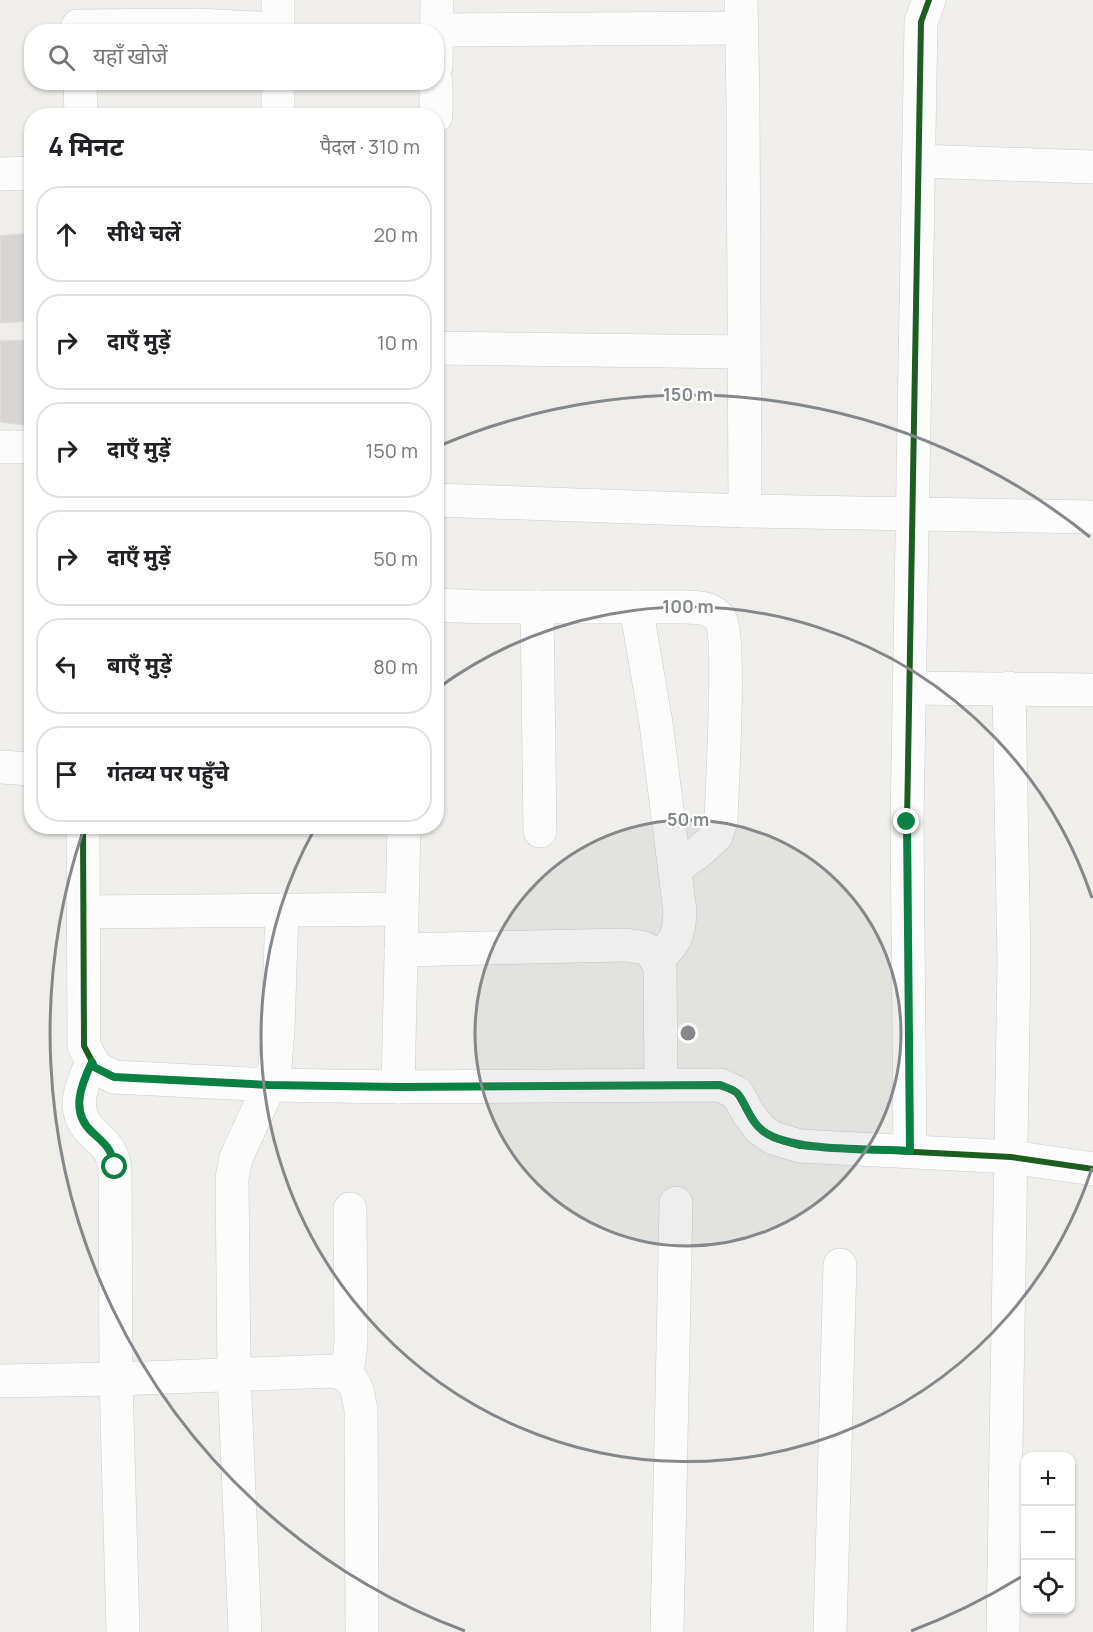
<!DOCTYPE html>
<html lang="hi">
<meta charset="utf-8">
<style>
:root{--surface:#fff;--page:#f6f6f6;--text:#202124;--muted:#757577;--line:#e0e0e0}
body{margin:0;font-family:Manrope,"Noto Sans Devanagari",sans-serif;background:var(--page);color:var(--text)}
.controls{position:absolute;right:18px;bottom:18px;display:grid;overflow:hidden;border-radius:12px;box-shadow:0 2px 4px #0004}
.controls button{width:54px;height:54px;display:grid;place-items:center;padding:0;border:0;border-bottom:2px solid var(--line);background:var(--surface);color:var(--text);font:30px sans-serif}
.stop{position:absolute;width:18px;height:18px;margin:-14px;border:4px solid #0b8043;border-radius:50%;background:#fff}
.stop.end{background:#0b8043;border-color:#fff;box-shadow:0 2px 6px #0008}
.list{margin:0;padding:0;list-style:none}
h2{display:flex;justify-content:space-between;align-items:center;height:78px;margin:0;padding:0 24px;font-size:26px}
h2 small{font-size:20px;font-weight:400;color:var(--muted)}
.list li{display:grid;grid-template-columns:39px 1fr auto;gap:18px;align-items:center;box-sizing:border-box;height:96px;margin:0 12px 12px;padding:0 12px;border:2px solid var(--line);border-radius:24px}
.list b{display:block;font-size:22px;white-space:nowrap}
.list em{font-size:20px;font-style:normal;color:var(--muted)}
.icon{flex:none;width:33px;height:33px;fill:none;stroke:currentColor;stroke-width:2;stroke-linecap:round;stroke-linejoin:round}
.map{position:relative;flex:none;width:1093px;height:1632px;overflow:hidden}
.search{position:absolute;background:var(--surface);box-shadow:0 2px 4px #0004;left:24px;top:24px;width:420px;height:66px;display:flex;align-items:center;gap:15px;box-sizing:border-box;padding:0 21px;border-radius:24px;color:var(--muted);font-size:22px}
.panel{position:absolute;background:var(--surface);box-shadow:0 2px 4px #0004;left:24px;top:108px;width:420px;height:726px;border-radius:24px}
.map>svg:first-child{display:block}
.building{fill:#d6d5d3;stroke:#deddd9;stroke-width:1.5}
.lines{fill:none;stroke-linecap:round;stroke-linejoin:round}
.minor-casing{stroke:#cbcccc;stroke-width:34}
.minor{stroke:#fdfcfc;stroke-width:33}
.cycleway-casing{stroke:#fff;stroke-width:10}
.cycleway{stroke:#1b5e20;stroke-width:6}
.route{stroke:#0b8043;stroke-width:8}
.ring{fill:none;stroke:#84888a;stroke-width:3}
.centre{fill:#84888a;stroke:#fff;stroke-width:3}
.ring-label{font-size:18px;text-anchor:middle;font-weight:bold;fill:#84888a;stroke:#fff;stroke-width:4.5;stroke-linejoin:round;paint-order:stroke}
</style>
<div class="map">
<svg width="1093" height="1632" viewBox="0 0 1093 1632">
<rect width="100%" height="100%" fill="#efeeea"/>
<g class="building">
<polygon points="32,233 32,321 0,323 0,236"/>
<polygon points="32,340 32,426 0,422 0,341"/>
</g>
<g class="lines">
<defs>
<g id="minor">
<polyline points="278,0 278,32"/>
<polyline points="741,0 743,99 745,511"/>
<polyline points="78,26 197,25 278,29"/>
<polyline points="437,30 741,28"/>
<polyline points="436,66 437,0"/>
<polyline points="80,82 81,116"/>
<polyline points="278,82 278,116"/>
<polyline points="436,116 436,82"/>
<polyline points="918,161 1093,167"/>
<polyline points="0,174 32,173"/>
<polyline points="436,348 744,352"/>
<polyline points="0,447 32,447"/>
<polyline points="436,500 745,511 1093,517"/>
<path d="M 436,605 L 484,607 L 687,607 C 699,608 712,607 720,619 C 731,635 722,790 721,821 L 716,836 L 701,850 L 675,869"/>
<polyline points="537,607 540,831"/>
<path d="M 636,607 L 656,723 L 680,911 C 679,938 675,941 657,961"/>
<polyline points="909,688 1093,690"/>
<polyline points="0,767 32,769"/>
<polyline points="83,826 84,1046 95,1067 114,1077 269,1085 398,1087 720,1085 737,1093 748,1113 760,1129 773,1138 800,1146 1011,1157 1093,1169"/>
<polyline points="84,912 402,909"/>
<path d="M 401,950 L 625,945 C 648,948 649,946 660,967 L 661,1085"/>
<path d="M 92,1062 C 81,1085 70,1112 92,1132 C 105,1145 111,1148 115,1167 L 116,1379 L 123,1632"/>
<polyline points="398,1087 404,826"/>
<polyline points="910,1151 907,822 921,22 929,0"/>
<polyline points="347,1374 351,1344 350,1209"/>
<path d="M 0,1381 L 116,1379 L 333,1371 C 357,1377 356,1387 361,1409 L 362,1632"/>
<polyline points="245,1632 234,1374 232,1178 236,1158 265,1095 275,1067 278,1029 282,910"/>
<polyline points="667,1632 676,1203"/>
<polyline points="830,1632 840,1265"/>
<polyline points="1003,1632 1014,962 1009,688"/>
</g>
</defs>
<use href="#minor" class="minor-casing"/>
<use href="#minor" class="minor"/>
<defs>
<g id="cycleway">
<polyline points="83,826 84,1046 95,1067 114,1077 269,1085 398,1087 720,1085 737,1093 748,1113 760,1129 773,1138 800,1146 1011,1157 1093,1169"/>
<polyline points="910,1151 907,822 921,22 929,0"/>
</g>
</defs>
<use href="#cycleway" class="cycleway-casing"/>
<use href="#cycleway" class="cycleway"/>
</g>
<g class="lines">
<path class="route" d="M 115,1167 C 111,1148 106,1145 92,1132 C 70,1112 81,1085 92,1062 L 94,1067 L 114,1077 L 269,1085 L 398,1087 L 720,1085 C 725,1087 733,1089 737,1093 C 746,1102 749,1121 763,1131 C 793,1153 872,1148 910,1151 L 907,822"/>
</g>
<circle cx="688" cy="1033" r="213" fill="#84888a" fill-opacity=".12"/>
<g class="ring">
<circle cx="688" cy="1033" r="213"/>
<path d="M1092 1168A426 426 0 1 1 314 830M438 688A426 426 0 0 1 1092 898"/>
<path d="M1021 1577A638 638 0 0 1 911 1631M465 1631A638 638 0 0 1 83 831M439 446A638 638 0 0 1 1090 537"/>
</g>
<circle cx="688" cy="1033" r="9" class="centre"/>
<g class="ring-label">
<text x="688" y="401">150 m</text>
<text x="688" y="613">100 m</text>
<text x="688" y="826">50 m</text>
</g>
</svg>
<div class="controls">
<button>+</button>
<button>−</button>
<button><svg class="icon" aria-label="locate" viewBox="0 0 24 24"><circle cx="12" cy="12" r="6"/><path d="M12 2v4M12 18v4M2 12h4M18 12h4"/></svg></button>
</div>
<div class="stop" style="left:115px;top:1167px"></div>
<div class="stop end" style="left:907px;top:822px"></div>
<div class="search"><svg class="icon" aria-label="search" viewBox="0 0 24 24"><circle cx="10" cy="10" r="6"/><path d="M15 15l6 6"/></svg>यहाँ खोजें</div>
<section class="panel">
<h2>4 मिनट<small>पैदल · 310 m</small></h2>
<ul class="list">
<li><svg class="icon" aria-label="ahead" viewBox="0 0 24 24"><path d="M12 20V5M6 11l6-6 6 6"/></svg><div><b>सीधे चलें</b></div><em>20 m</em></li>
<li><svg class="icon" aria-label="right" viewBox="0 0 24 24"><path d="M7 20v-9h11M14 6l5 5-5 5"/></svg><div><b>दाएँ मुड़ें</b></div><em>10 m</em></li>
<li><svg class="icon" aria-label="right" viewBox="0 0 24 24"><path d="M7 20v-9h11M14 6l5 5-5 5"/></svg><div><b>दाएँ मुड़ें</b></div><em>150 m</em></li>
<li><svg class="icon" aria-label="right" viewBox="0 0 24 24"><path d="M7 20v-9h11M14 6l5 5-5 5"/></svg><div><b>दाएँ मुड़ें</b></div><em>50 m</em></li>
<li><svg class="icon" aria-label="left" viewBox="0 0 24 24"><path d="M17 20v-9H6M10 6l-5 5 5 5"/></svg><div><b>बाएँ मुड़ें</b></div><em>80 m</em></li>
<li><svg class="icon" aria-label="arrive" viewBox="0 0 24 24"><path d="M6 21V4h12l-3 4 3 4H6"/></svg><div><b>गंतव्य पर पहुँचे</b></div></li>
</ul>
</section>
</div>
